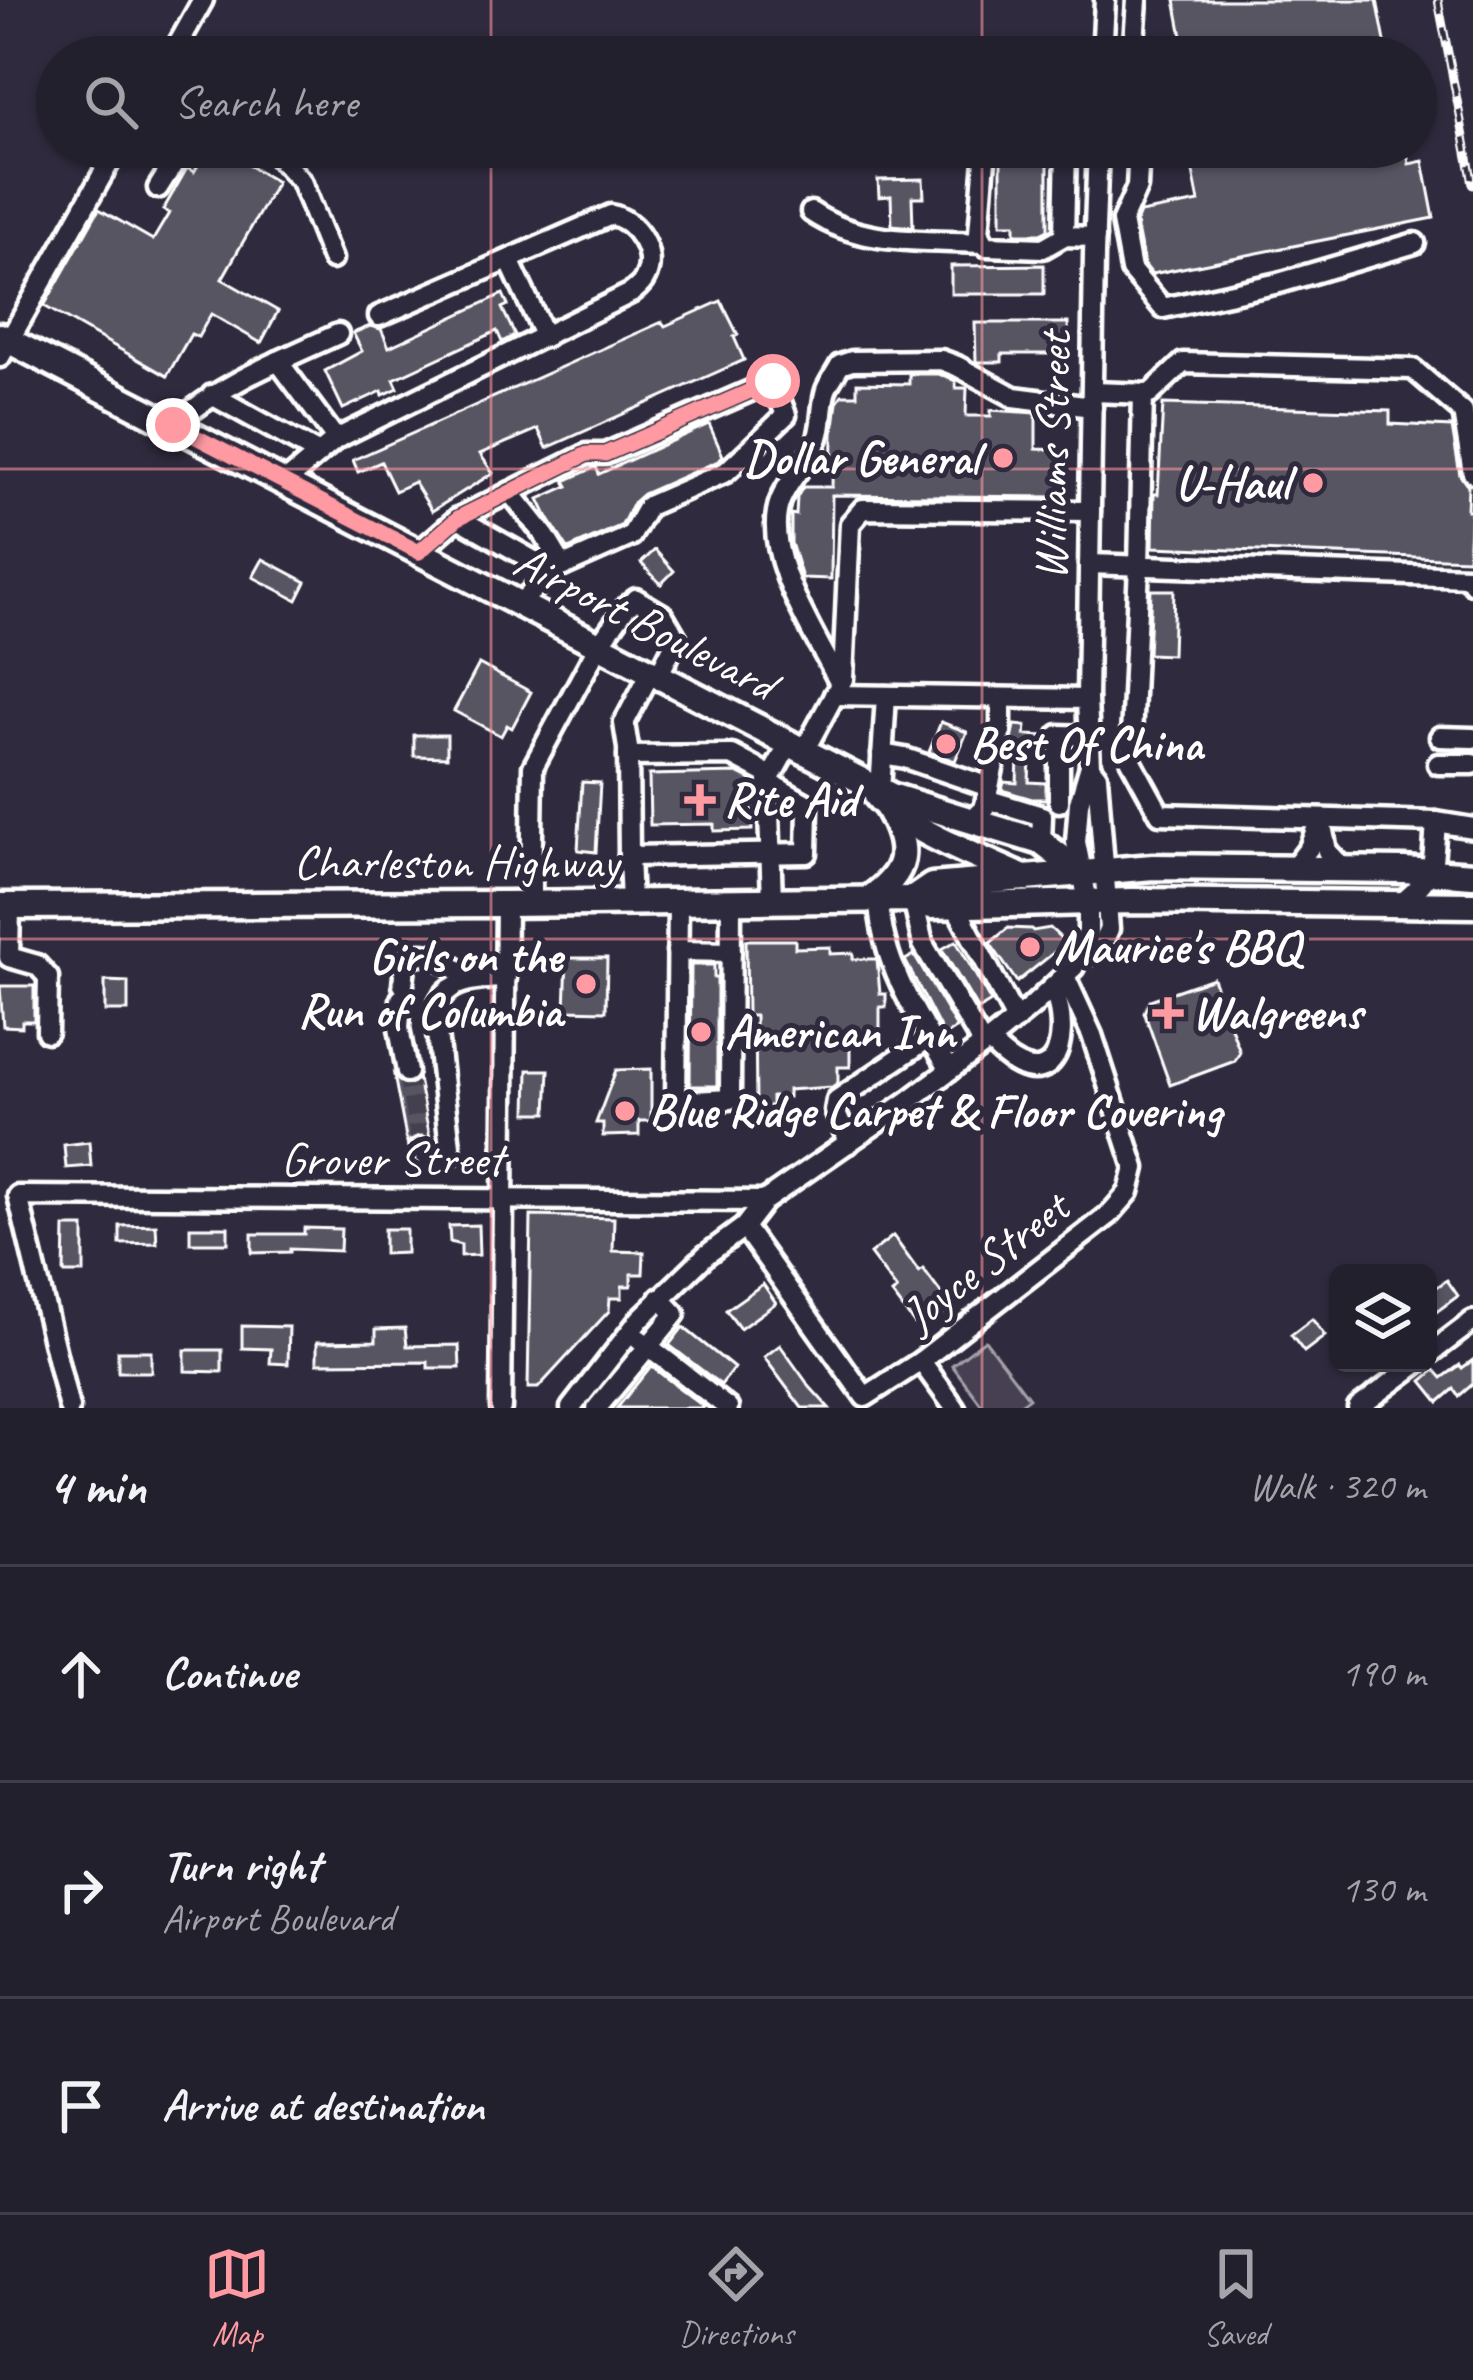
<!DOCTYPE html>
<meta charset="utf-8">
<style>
:root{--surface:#23202e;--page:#2b2836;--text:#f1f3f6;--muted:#a3a3aa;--line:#403e4a;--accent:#ff9aa2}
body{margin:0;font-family:Caveat,sans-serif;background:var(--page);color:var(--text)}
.controls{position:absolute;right:36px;bottom:36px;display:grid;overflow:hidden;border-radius:18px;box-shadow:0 3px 9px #0004}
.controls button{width:108px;height:108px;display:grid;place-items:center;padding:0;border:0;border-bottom:3px solid var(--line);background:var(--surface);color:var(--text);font:60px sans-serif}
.stop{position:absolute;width:36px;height:36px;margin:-27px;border:9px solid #ff9aa2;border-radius:50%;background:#fff}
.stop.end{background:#ff9aa2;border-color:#fff;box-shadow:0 3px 12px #0008}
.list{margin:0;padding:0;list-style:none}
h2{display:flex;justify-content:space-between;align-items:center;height:156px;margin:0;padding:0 48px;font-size:51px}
h2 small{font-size:39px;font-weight:400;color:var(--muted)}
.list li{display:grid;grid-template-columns:78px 1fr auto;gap:36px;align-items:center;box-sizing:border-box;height:216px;padding:0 48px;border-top:3px solid var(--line)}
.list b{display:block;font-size:45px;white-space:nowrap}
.list p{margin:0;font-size:39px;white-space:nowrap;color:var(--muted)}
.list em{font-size:39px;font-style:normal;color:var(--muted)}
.icon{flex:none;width:66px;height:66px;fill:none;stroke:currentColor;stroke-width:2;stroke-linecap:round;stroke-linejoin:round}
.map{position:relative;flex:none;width:1473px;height:1408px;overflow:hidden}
.search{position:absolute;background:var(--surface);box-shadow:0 3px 9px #0004;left:36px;right:36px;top:36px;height:132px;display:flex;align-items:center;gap:30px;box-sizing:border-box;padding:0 42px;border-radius:66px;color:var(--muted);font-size:45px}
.sheet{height:804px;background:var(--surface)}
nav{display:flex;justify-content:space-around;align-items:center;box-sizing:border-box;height:168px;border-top:3px solid var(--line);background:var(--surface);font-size:33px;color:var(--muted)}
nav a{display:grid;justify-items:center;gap:6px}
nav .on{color:var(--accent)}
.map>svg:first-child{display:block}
.green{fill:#464152;stroke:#a2a0a8;stroke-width:3}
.building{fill:#595564;stroke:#fff;stroke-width:3}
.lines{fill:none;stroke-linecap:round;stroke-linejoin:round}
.minor-tunnel{stroke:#443f50;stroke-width:18;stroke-dasharray:18 9;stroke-linecap:butt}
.minor-casing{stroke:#fff;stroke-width:27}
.major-casing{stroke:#fff;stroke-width:33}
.minor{stroke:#2f2a3d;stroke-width:18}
.major{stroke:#2f2a3d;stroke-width:24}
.rail-casing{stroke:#fff;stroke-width:9}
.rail{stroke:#2f2a3d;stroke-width:4.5;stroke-dasharray:14;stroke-linecap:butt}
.route{stroke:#ff9aa2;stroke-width:15}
.grid{fill:none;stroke:#ff9aa2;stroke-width:3;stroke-opacity:0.55}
.poi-dot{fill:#ff9aa2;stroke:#2f2a3d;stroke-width:4.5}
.labels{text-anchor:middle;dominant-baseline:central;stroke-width:10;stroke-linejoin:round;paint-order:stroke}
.street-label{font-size:48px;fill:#fff;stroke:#2f2a3d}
.poi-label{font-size:48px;font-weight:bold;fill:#fff;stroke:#2f2a3d;text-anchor:start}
</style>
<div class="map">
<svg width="1473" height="1408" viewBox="0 0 1473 1408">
<rect width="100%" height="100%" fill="#2f2a3d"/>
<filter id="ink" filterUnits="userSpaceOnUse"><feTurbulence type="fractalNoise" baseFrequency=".00833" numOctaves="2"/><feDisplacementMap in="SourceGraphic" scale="24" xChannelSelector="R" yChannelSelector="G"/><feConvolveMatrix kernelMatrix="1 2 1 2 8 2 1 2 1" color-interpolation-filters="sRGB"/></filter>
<g filter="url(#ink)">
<polygon class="green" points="985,1340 1029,1398 1015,1408 984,1408 952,1365"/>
<g class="building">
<polygon points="1175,0 1377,0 1388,57 1186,57"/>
<polygon points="209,147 217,147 277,182 222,279 278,311 261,343 211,314 198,337 191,334 167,376 44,306 99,209 153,240 169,213 163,210 187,168 194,172"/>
<polygon points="1001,147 1048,147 1048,230 1040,234 1015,234 1015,224 1001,224"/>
<polygon points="1188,147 1406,147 1409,164 1423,161 1434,218 1152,274 1144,264 1136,223 1140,213 1199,202"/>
<polygon points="923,179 924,197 912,197 913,227 892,225 891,196 879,197 878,180"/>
<polygon points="1044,265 1044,294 951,294 951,266"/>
<polygon points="503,294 508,305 502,308 515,335 502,342 497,331 394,379 398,388 383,395 382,391 343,409 325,371 362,351 353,333 370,326 381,329 389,347"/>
<polygon points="721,301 738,335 734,337 744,360 547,448 538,429 480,454 493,473 432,511 414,482 395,491 381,462 358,472 353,460 662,322 665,326"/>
<polygon points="975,323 1068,323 1069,354 1002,354 1002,362 978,362 976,361"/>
<polygon points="909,374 939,374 956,381 956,388 967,388 966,416 991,416 991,410 1036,413 1036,449 1062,450 1061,497 832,495 831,579 802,578 791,543 791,514 796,515 797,497 803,487 832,487 833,434 837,402 842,395 857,395 857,383 909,384"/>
<polygon points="1163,404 1390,411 1390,424 1452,427 1460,475 1468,485 1467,510 1471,510 1468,559 1153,547 1154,494 1158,494"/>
<polygon points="709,424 723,456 718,461 643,494 633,503 622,525 568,549 548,518 539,499 568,486 565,481 596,467 599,474"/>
<polygon points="655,550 674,571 661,584 641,563"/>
<polygon points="263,559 306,582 297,600 253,577"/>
<polygon points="1151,590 1174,590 1172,655 1148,654"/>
<polygon points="479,664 531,692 512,728 507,725 501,736 454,711"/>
<polygon points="941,722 967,732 955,761 929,752"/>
<polygon points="1015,725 1026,726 1025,735 1046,736 1046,758 1030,757 1029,782 1046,783 1046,799 1032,799 1002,790 1004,782 1017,783 1018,757 1009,757"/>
<polygon points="414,735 447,735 447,757 414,756"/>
<polygon points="737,773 751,780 752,830 714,831 714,824 650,825 649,775"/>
<polygon points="582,782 600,783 596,852 578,850"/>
<polygon points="1008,928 1031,929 1033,931 1050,928 1066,943 1017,982 990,943"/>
<polygon points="746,940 795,940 795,948 830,947 830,954 853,953 853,959 877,959 880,994 886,994 886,1007 880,1007 880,1032 850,1032 850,1067 838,1067 838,1083 832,1087 788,1090 788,1097 772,1097 772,1106 756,1106 755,1016 747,1016"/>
<polygon points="956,941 991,1002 978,1010 942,949"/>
<polygon points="914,955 957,1028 944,1036 906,962 905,960"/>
<polygon points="567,958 607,958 606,1011 565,1010"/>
<polygon points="691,965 714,965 714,978 717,978 717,1086 690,1086"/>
<polygon points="1213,978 1240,1052 1235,1061 1170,1085 1144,1012 1150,1000"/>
<polygon points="105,981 128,982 128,1011 105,1011"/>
<polygon points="0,986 34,986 34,1021 22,1021 22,1027 3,1026"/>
<polygon points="651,1069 651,1121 639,1121 639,1135 603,1136 603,1123 596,1123 616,1070"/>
<polygon points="528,1070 549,1070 547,1113 527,1113"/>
<polygon points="394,1075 404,1085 411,1085 418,1079 430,1138 416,1136 410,1140 408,1148"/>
<polygon points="89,1142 91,1166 66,1168 64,1145"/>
<polygon points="531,1216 614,1218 613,1251 644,1252 643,1274 631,1274 631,1286 622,1286 622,1298 610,1298 609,1311 538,1388 528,1388"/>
<polygon points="156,1225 157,1243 120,1244 120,1226"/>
<polygon points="478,1225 479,1255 461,1256 461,1245 450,1242 449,1226"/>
<polygon points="65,1227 84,1227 84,1273 64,1273"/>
<rect x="190" y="1227" width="38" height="16"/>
<polygon points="304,1228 341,1229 340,1251 290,1249 290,1252 252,1253 252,1234 304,1234"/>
<polygon points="384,1229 406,1229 406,1253 384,1254"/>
<polygon points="893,1236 919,1272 923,1269 951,1307 920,1331 892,1294 897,1290 870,1254"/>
<polygon points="1447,1280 1458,1296 1428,1318 1428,1293"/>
<polygon points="763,1284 776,1303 740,1329 726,1310"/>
<polygon points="1312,1319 1325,1336 1304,1352 1291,1335"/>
<polygon points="242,1326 289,1327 288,1364 270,1363 271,1349 242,1348"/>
<polygon points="683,1327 734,1368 721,1385 669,1345"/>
<polygon points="405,1328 407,1346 459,1345 460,1368 428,1368 428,1362 317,1363 317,1342 376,1341 376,1329"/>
<polygon points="780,1345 810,1387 829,1408 802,1408 787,1388 764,1357"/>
<polygon points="185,1350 222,1350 222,1372 185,1371"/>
<rect x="118" y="1351" width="33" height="21"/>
<polygon points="1473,1360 1473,1384 1459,1396 1454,1389 1439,1402 1422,1381 1435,1370 1442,1378 1460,1365 1462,1368"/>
<polygon points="651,1366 704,1407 703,1408 617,1408"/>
</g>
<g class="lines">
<polyline class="minor-tunnel" points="407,1072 421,1148"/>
<defs>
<g id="minor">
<polyline points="171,57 203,0"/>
<polyline points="1102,57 1105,0"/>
<polyline points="1133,57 1137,0"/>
<polyline points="269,147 301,181 332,259"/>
<polyline points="986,147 979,233 986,246 1043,248 1064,236 1095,237"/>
<polyline points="1139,147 1137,187 1122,221 1131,270 1163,308 1279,283 1415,243"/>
<polyline points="158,188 184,147"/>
<path d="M 811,212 C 861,246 924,240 983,243"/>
<polyline points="1064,236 1066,147"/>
<polyline points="509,260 545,337"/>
<polyline points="0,357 118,147"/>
<polyline points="278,361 336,439 284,483"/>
<polyline points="1092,392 1150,394 1183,363 1413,369 1463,412 1473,473"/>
<polyline points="1143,394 1139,566 1130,759 1160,814 1436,822 1473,828"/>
<polyline points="212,395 317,453"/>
<path d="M 173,425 C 223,383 279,361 338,334"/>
<path d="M 336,439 L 631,293 C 637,288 642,285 645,278 C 658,254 636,219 611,215 L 379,316"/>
<polyline points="510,492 545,536 563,566"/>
<polyline points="458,518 552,571"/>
<polyline points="419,552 458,518 587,454 605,454 773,381 786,415 726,472 648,506 631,536 552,571 519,604"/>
<polyline points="1089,564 1469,577 1473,584"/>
<polyline points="651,672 624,723 628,748 629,856 807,853 808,809 805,803 768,782"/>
<path d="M 840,684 C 817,637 760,554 780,501 C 788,480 805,465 815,445 C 824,427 820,408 826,390 C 829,382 836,373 840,365 L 852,361 L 941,360 L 957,366 L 1014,397 L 1092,407"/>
<polyline points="834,695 1087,699"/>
<polyline points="1440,737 1473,738"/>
<polyline points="804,751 843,679 850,524 863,509 1090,511"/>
<polyline points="882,754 905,758 989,787 984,809 972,820"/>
<polyline points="628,756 732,755 771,776"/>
<polyline points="1438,764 1473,764"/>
<polyline points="989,787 1001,732 1001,698"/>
<polyline points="880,791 886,696"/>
<polyline points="986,799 1042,816 1041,842"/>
<polyline points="1059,802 1059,735 1089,736"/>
<polyline points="1321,821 1327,851 1344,869"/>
<polyline points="629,856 631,903"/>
<polyline points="1293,869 1309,848 1320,819"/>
<path d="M 879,899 C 880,961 918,1019 950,1070"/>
<polyline points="913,899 923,944 983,1045"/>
<polyline points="772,901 768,782 789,744"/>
<polyline points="678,902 676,1102 730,1099 731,901"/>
<polyline points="531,904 533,767 599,645 626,607 636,599 663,615 677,639 658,676"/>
<polyline points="955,905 1016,1020"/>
<path d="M 1399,905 C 1438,873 1432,870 1436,822"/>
<polyline points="10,906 9,957 37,965 48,977 47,1032"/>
<polyline points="677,951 731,952"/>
<polyline points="1078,959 1100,949 1109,929 1097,776 1090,767"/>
<path d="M 403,985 C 403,984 405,966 405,964 C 419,939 456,968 469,979"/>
<polyline points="401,999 399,1028 407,1072"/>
<path d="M 989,1041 C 1047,1104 1076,1050 1053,987"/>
<polyline points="849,1143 835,1111 837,1100 930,1037"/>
<path d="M 421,1148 L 427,1159 L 451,1155 L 435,1016 C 440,979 476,979 506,978"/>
<polyline points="744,1227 865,1397 921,1361 1109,1215 1129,1192 1135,1168 1092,1035 1065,976"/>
<polyline points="639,1339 728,1408"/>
<polyline points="1428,1355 1473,1321"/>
<polyline points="921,1361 955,1408"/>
<polyline points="69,1408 18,1196 764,1201"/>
<polyline points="501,1408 506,904"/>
<polyline points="571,1408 640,1319 706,1255 744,1227 764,1201 907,1102 994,1037 1031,1007 1074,967 1088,932 1088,902 1076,842 1079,803 1090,766 1087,699 1094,255 1098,147"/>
<polyline points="597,1408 675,1314 660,1298"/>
<polyline points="1358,1408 1418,1363"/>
</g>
<g id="major">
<polyline points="0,336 891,796 1041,842 1083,874"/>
<path d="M 877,796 C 903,829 984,859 1024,878"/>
<path d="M 869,899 C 908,872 911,850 888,809"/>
<polyline points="913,899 932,886 1153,867 1404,870 1473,875"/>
<polyline points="0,906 506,904 913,899 931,906 1132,901 1473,905"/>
</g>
</defs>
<use href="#minor" class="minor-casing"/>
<use href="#major" class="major-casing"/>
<use href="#minor" class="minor"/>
<use href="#major" class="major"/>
<defs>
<polyline id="rail" points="1438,0 1473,184"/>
</defs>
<use href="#rail" class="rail-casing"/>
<use href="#rail" class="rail"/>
</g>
</g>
<g class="lines" filter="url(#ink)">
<polyline class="route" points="173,425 419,552 458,518 587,454 605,454 773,381"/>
</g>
<path class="grid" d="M 491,0 L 491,57M 982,0 L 982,57M 491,147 L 491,1408M 982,147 L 982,1408M 0,469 L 1473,469M 0,939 L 1473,939"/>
<g class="poi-dot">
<circle cx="1003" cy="458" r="12"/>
<circle cx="1313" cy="483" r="12"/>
<circle cx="946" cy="744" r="12"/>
<path d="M694 782h12v12h12v12h-12v12h-12v-12h-12v-12h12z"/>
<circle cx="1030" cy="947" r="12"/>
<circle cx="586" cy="984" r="12"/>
<path d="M1162 995h12v12h12v12h-12v12h-12v-12h-12v-12h12z"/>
<circle cx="701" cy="1032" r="12"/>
<circle cx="625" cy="1111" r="12"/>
</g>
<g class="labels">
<g class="street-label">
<text transform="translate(1052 456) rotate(-89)">Williams Street</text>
<text transform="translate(645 622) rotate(27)">Airport Boulevard</text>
<text x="456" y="862">Charleston Highway</text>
<text x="392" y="1159">Grover Street</text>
<text transform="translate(985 1261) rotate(-38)">Joyce Street</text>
</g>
<g class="poi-label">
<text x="979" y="458" text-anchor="end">Dollar General</text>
<text x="1289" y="483" text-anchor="end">U-Haul</text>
<text x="970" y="744">Best Of China</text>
<text x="724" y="800">Rite Aid</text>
<text x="1054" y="947">Maurice's BBQ</text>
<text x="562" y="956" text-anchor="end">Girls on the<tspan x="562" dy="55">Run of Columbia</tspan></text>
<text x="1192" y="1013">Walgreens</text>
<text x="725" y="1032">American Inn</text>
<text x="649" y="1111">Blue Ridge Carpet &amp; Floor Covering</text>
</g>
</g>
</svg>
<div class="controls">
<button><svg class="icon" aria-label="layers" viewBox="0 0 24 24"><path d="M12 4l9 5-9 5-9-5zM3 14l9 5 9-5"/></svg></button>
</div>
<div class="stop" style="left:773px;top:381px"></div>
<div class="stop end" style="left:173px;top:425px"></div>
<div class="search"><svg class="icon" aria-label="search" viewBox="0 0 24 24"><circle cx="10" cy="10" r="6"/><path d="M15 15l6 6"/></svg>Search here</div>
</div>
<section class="sheet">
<h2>4 min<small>Walk · 320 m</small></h2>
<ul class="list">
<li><svg class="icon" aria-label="ahead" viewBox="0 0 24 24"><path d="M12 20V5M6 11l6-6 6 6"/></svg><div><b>Continue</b></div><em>190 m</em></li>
<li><svg class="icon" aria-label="right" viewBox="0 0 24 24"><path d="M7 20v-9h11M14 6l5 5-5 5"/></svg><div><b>Turn right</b><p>Airport Boulevard</p></div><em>130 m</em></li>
<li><svg class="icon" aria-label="arrive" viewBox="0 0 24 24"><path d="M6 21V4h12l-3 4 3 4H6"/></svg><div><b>Arrive at destination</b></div></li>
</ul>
</section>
<nav>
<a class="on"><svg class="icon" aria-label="map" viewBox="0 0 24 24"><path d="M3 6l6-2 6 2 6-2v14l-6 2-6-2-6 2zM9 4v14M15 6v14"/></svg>Map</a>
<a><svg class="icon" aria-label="directions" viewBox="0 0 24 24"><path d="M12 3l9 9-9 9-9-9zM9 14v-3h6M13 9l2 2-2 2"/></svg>Directions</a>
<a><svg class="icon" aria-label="saved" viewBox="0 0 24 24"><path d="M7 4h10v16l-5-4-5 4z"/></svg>Saved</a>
</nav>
